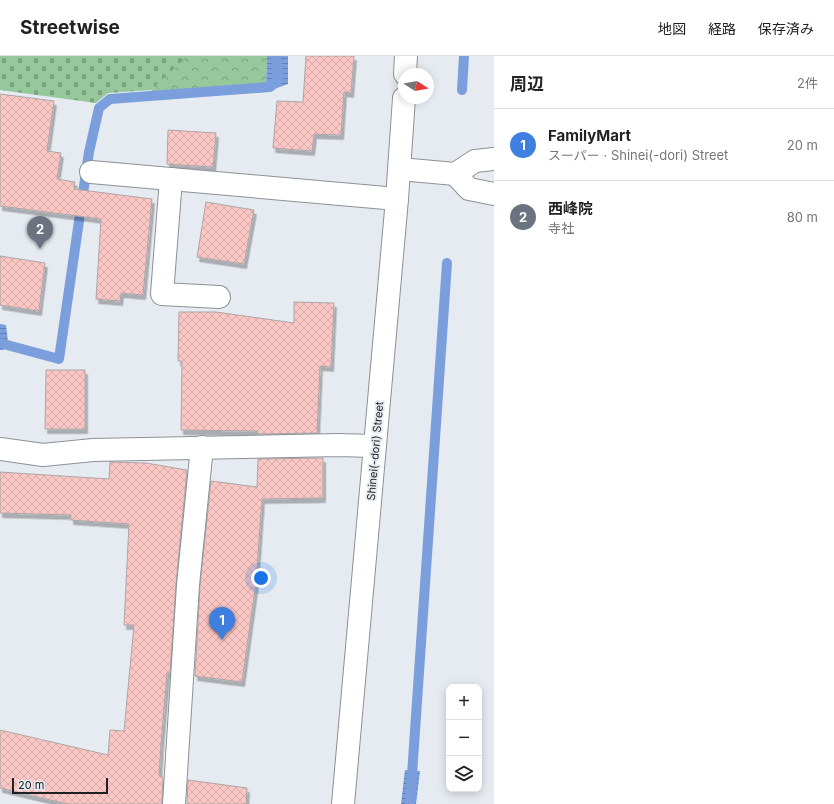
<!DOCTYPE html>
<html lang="ja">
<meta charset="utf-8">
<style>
:root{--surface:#fff;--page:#f2f2f2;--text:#202124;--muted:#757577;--line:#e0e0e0;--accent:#ac3790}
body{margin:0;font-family:Inter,"Noto Sans JP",sans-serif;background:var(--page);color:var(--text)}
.controls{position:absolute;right:12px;bottom:12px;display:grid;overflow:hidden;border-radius:8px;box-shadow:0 2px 10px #0003}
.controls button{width:36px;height:36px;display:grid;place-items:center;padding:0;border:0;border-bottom:1px solid var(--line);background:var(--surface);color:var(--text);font:20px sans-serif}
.compass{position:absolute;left:398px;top:12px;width:36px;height:36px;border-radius:50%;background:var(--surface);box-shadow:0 2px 10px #0003;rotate:101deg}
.scale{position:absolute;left:12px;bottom:10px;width:96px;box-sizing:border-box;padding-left:4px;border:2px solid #1e2022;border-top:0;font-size:11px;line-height:14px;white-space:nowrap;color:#1e2022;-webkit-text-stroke:3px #e6ebf1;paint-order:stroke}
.you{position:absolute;left:261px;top:522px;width:14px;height:14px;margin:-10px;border:3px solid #fff;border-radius:50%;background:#1a73e8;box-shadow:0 0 0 6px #1a73e833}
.badge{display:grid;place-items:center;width:26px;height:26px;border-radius:50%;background:var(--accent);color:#fff;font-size:13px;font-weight:700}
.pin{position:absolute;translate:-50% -33px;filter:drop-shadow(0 1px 2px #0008)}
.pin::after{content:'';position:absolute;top:21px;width:14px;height:12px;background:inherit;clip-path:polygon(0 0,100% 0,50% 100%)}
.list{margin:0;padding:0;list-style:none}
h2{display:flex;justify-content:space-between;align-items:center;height:52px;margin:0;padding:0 16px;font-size:17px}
h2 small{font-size:13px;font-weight:400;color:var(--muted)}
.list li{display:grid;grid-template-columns:26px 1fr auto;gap:12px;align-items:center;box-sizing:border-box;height:72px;padding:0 16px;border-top:1px solid var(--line)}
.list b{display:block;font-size:15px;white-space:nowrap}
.list p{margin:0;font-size:13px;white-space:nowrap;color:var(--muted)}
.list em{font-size:13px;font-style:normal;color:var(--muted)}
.icon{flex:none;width:22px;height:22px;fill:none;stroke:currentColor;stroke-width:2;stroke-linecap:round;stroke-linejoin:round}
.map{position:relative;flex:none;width:494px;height:748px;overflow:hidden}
header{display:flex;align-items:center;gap:24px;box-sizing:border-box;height:56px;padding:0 20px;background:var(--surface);border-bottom:1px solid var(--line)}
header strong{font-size:19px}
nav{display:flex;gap:22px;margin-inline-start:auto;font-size:14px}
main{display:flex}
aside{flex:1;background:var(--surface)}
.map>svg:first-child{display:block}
.forest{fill:url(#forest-crowns)}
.cemetery{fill:url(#cemetery-stones)}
.water{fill:url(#water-rules)}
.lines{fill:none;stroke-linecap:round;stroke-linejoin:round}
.stream{stroke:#7a9fdc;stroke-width:10}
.building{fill:url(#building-cross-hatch);stroke:#aea5a5;filter:url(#shadow)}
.street-casing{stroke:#8c9197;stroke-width:24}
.secondary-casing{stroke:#8c9197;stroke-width:24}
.street{stroke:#fff;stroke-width:22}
.secondary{stroke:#fff;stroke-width:22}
.labels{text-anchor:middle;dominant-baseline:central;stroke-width:3.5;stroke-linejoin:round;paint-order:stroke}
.street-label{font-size:11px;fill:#1e2022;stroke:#e6ebf1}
</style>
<header>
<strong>Streetwise</strong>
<nav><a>地図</a><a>経路</a><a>保存済み</a></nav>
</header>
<main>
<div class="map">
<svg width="494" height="748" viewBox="0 0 494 748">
<defs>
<pattern id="forest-crowns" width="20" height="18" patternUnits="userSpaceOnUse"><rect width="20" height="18" fill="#96c89c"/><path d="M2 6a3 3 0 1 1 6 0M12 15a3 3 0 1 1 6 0" fill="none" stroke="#7aa27f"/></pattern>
<pattern id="cemetery-stones" width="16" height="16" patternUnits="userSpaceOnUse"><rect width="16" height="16" fill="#96c89c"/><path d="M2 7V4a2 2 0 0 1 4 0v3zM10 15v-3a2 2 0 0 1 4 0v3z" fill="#7aa27f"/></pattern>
<pattern id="water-rules" width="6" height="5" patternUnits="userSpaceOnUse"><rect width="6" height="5" fill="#7a9fdc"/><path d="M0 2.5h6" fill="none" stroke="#6381b2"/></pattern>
<pattern id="building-cross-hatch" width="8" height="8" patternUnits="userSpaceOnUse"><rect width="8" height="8" fill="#fbc7c5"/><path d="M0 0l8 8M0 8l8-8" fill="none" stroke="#d7aba9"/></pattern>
<filter id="shadow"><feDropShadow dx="2.5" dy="4.5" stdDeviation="0" flood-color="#0004"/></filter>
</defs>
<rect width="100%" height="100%" fill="#e6ebf1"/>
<polygon class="forest" points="183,0 267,0 266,36 162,43 151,34 182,4"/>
<polygon class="cemetery" points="0,0 183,0 183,4 151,34 108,37 96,47 0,34"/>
<g class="water">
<polygon points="267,0 288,0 288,28 266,36"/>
<polygon points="0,268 6,269 8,286 4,294 0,294"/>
<polygon points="405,714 420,715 416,748 401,748"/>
</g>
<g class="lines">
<g class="stream">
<polyline points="462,34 464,0"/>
<polyline points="0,287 59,303 89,96 99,52 110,43 270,31 278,24 276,0"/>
<polyline points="410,748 447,207"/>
</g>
</g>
<g class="building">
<polygon points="306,0 354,0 351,37 344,36 341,79 314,78 312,95 273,92 277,45 303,46"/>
<polygon points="0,38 54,45 47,95 61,97 57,123 75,126 74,133 152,143 143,239 121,237 120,245 96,243 101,163 0,150"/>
<polygon points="168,74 216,77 213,111 167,108"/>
<polygon points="206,146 254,154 244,208 197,201"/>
<polygon points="0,200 45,207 39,255 0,249"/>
<polygon points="294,246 334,247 331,311 320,310 317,377 258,378 258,375 181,374 182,305 178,305 179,256 216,256 294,267"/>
<polygon points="46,314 85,314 85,373 45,373"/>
<polygon points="323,402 323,442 262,443 256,526 242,626 195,620 200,530 211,425 257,431 258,403"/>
<polygon points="110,406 146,407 187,414 176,528 170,617 167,617 161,688 159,720 163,721 162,748 68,748 0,732 0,674 108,699 110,674 124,675 134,569 124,569 129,468 71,464 71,459 0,457 0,416 109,423"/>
<polygon points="188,724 247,732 246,748 187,748"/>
</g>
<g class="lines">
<defs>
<g id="street">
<polyline points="400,113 455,118 475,105 494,103"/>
<polyline points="91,116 397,143"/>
<polyline points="455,118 469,133 494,138"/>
<polyline points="171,123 162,238 219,241"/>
<polyline points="0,393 43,399 93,394 338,389 375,390"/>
<polyline points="174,748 188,529 202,391"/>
</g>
<g id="secondary">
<polyline points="405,18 406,0"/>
<polyline points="343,748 397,143 404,42"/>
</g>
</defs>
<use href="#street" class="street-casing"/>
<use href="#secondary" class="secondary-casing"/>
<use href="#street" class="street"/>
<use href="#secondary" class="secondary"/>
</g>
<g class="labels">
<g class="street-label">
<text transform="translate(375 395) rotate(-85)">Shinei(-dori) Street</text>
</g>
</g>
</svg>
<div class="controls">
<button>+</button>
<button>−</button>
<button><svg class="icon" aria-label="layers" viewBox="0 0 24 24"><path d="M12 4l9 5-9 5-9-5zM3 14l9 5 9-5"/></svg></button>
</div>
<svg class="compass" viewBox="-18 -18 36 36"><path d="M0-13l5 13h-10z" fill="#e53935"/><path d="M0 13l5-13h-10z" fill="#757577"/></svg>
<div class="scale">20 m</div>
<div class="you"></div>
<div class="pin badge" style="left:222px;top:584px;background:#3f7fe0">1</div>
<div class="pin badge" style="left:40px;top:193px;background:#6b7280">2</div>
</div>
<aside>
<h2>周辺<small>2件</small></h2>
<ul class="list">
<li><span class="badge" style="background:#3f7fe0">1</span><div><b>FamilyMart</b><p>スーパー · Shinei(-dori) Street</p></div><em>20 m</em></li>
<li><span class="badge" style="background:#6b7280">2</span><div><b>西峰院</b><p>寺社</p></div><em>80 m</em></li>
</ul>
</aside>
</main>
